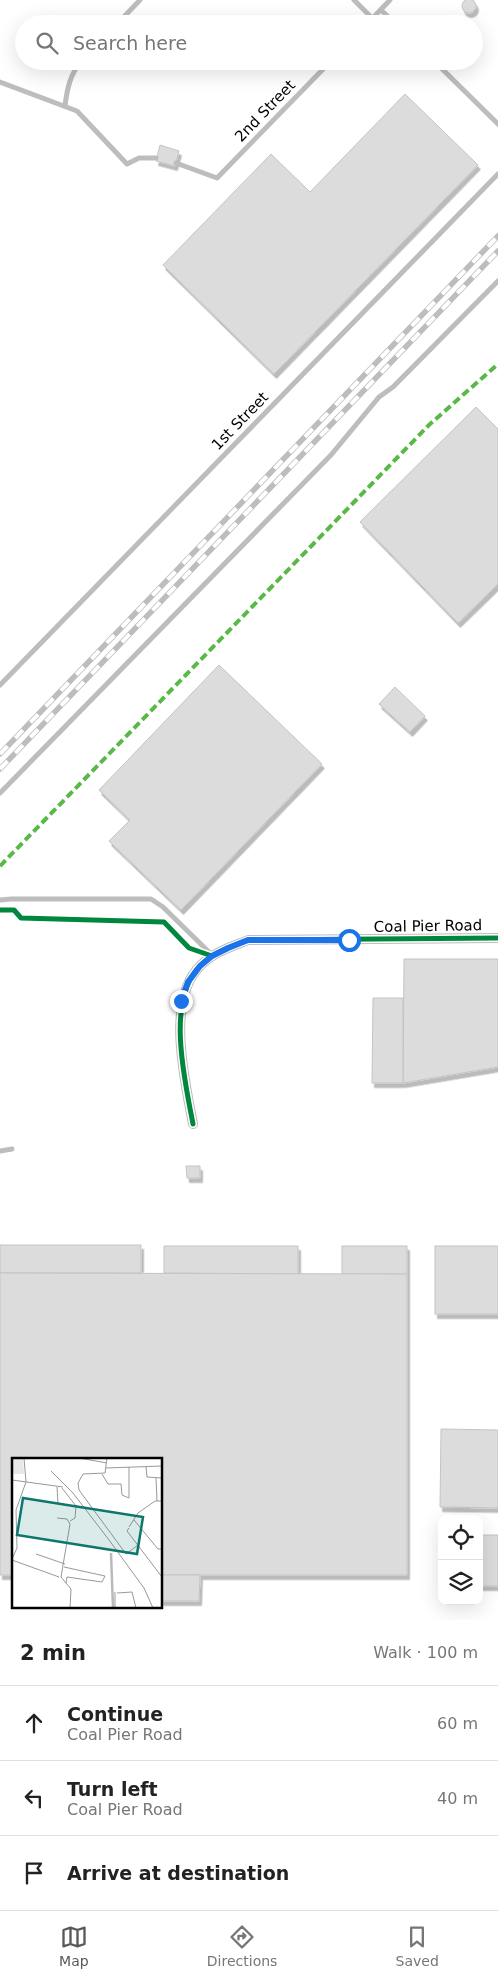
<!DOCTYPE html>
<meta charset="utf-8">
<style>
:root{--surface:#fff;--page:#f6f6f6;--text:#222;--muted:#767676;--line:#e0e0e0;--accent:#595959}
body{margin:0;font-family:"DejaVu Sans",sans-serif;background:var(--page);color:var(--text)}
.controls{position:absolute;right:15px;bottom:15px;display:grid;overflow:hidden;border-radius:10px;box-shadow:0 5px 20px #0002}
.controls button{width:45px;height:45px;display:grid;place-items:center;padding:0;border:0;border-bottom:1px solid var(--line);background:var(--surface);color:var(--text);font:25px sans-serif}
.stop{position:absolute;width:15px;height:15px;margin:-11px;border:4px solid #1a73e8;border-radius:50%;background:#fff}
.stop.end{background:#1a73e8;border-color:#fff;box-shadow:0 1px 5px #0008}
.list{margin:0;padding:0;list-style:none}
h2{display:flex;justify-content:space-between;align-items:center;height:65px;margin:0;padding:0 20px;font-size:21px}
h2 small{font-size:16px;font-weight:400;color:var(--muted)}
.list li{display:grid;grid-template-columns:32px 1fr auto;gap:15px;align-items:center;box-sizing:border-box;height:75px;padding:0 20px;border-top:1px solid var(--line)}
.list b{display:block;font-size:19px;white-space:nowrap}
.list p{margin:0;font-size:16px;white-space:nowrap;color:var(--muted)}
.list em{font-size:16px;font-style:normal;color:var(--muted)}
.icon{flex:none;width:28px;height:28px;fill:none;stroke:currentColor;stroke-width:2;stroke-linecap:round;stroke-linejoin:round}
.map{position:relative;flex:none;width:498px;height:1620px;overflow:hidden}
.search{position:absolute;background:var(--surface);box-shadow:0 5px 20px #0002;left:15px;right:15px;top:15px;height:55px;display:flex;align-items:center;gap:12px;box-sizing:border-box;padding:0 18px;border-radius:28px;color:var(--muted);font-size:19px}
.sheet{height:290px;background:var(--surface)}
nav{display:flex;justify-content:space-around;align-items:center;box-sizing:border-box;height:70px;border-top:1px solid var(--line);background:var(--surface);font-size:14px;color:var(--muted)}
nav a{display:grid;justify-items:center;gap:2px}
nav .on{color:var(--accent)}
.map>svg:first-child{display:block}
.building{fill:#dcdcdc;stroke:#c4c4c4;filter:url(#shadow)}
.lines{fill:none;stroke-linecap:round;stroke-linejoin:round}
.service{stroke:#bdbdbd;stroke-width:5}
.minor{stroke:#bdbdbd;stroke-width:10}
.rail-casing{stroke:#bdbdbd;stroke-width:5.5}
.rail{stroke:#fff;stroke-width:4;stroke-dasharray:11;stroke-linecap:butt}
.quiet{stroke:#58b947;stroke-width:4;stroke-dasharray:8 4;stroke-linecap:butt}
.cycleway-casing{stroke:#fff;stroke-width:8}
.cycleway{stroke:#00873e;stroke-width:5}
.route{stroke:#1a73e8;stroke-width:6}
.labels{text-anchor:middle;dominant-baseline:central;stroke-width:4;stroke-linejoin:round;paint-order:stroke}
.street-label{font-size:15px;fill:#000;stroke:#fff}
.inset-river{fill:none;stroke:#bababa;stroke-width:2.5}
.inset-road{fill:none;stroke:#999;stroke-width:1}
.view{fill:#0f766e;fill-opacity:0.15;stroke:#0f766e;stroke-width:2.5}
.inset-edge{fill:none;stroke:#000;stroke-width:2.5}
</style>
<div class="map">
<svg width="498" height="1620" viewBox="0 0 498 1620">
<defs>
<filter id="shadow"><feDropShadow dx="2.5" dy="4.5" stdDeviation="0" flood-color="#0004"/></filter>
</defs>
<rect width="100%" height="100%" fill="#fff"/>
<g class="building">
<circle cx="469" cy="6" r="7"/>
<polygon points="405,94 478,165 274,374 163,265 271,154 310,192"/>
<polygon points="160,145 179,151 175,166 156,161"/>
<polygon points="476,407 498,429 498,584 458,623 360,522"/>
<polygon points="219,665 322,764 181,910 109,841 130,820 99,790"/>
<polygon points="395,687 425,716 410,732 379,704"/>
<polygon points="404,959 498,959 498,1067 403,1083"/>
<polygon points="373,998 403,998 403,1083 372,1083"/>
<polygon points="186,1166 200,1166 200,1178 187,1178"/>
<rect x="0" y="1245" width="141" height="28"/>
<polygon points="164,1246 298,1246 298,1274 164,1273"/>
<rect x="342" y="1246" width="65" height="28"/>
<rect x="435" y="1246" width="63" height="68"/>
<polygon points="0,1273 407,1274 407,1575 161,1575 161,1459 14,1459 14,1575 0,1575"/>
<polygon points="441,1429 498,1430 498,1508 440,1507"/>
<rect x="439" y="1535" width="3" height="51"/>
<rect x="479" y="1535" width="19" height="51"/>
<polygon points="161,1575 200,1575 199,1601 161,1601"/>
</g>
<g class="lines">
<g class="service">
<polyline points="354,0 372,18"/>
<polyline points="381,10 396,24"/>
<polyline points="117,24 140,0"/>
<polyline points="367,24 390,0"/>
<polyline points="434,61 498,124"/>
<polyline points="0,82 77,111 127,164 139,158 156,158"/>
<path d="M 65,106 C 67,89 70,75 81,61"/>
<polyline points="176,163 217,178 331,61"/>
<polyline points="0,685 498,174"/>
<polyline points="0,793 331,455 379,397 393,387 498,281"/>
<polyline points="0,900 11,899 151,899 163,907 212,955"/>
<polyline points="0,1151 12,1149"/>
</g>
<path class="minor" d="M 193,1124 C 185,1081 165,999 201,965 C 214,952 231,947 248,940 L 498,938"/>
<defs>
<g id="rail">
<polyline points="0,754 498,236"/>
<polyline points="0,769 498,251"/>
</g>
</defs>
<use href="#rail" class="rail-casing"/>
<use href="#rail" class="rail"/>
<polyline class="quiet" points="0,866 429,425 498,364"/>
<defs>
<g id="cycleway">
<polyline points="0,910 14,910 21,918 164,922 189,948 212,956"/>
<path d="M 193,1124 C 185,1081 165,999 201,965 C 214,952 231,947 248,940 L 498,938"/>
</g>
</defs>
<use href="#cycleway" class="cycleway-casing"/>
<use href="#cycleway" class="cycleway"/>
</g>
<g class="lines">
<polyline class="route" points="181,1001 188,982 200,966 212,956 228,948 248,940 349,940"/>
</g>
<g class="labels">
<g class="street-label">
<text transform="translate(265 111) rotate(-46)">2nd Street</text>
<text transform="translate(240 421) rotate(-46)">1st Street</text>
<text transform="translate(428 926) rotate(-1)">Coal Pier Road</text>
</g>
</g>
<g transform="translate(12 1458)">
<rect width="150" height="150" fill="#fff"/>
<path d="M 0,0 L 11,0 L 12,16 L 0,16 Z" fill="#e8e8e8"/>
<path class="inset-river" d="M 99,95 L 101,150"/>
<path class="inset-road" d="M 67,0 L 95,5M 95,0 L 93,15 L 71,16 L 66,25 L 67,32 L 114,96 L 126,87M 134,9 L 135,19 L 150,20M 94,10 L 150,8M 39,13 L 61,35 L 97,82 L 132,130 L 141,150M 90,16 L 96,26 L 109,26 L 110,37 L 117,40 L 117,9M 144,20 L 145,43M 0,22 L 51,29M 45,29 L 46,46M 50,30 L 64,48 L 63,60 L 58,63M 45,60 L 55,61 L 58,66 L 49,119 L 59,131 L 58,150M 122,62 L 146,91 L 150,91M 117,69 L 126,55 L 143,43 L 150,43M 117,70 L 115,73 L 150,119M 24,96 L 53,106M 0,101 L 5,90 L 4,52 L 14,24 L 12,0M 0,102 L 47,119M 52,109 L 93,118 L 90,124 L 55,119 L 54,125M 103,134 L 103,150M 105,135 L 120,134 L 124,150"/>
<path class="view" d="M 11,40 L 131,59 L 125,96 L 5,77 Z"/>
<rect width="150" height="150" class="inset-edge"/>
</g>
</svg>
<div class="controls">
<button><svg class="icon" aria-label="locate" viewBox="0 0 24 24"><circle cx="12" cy="12" r="6"/><path d="M12 2v4M12 18v4M2 12h4M18 12h4"/></svg></button>
<button><svg class="icon" aria-label="layers" viewBox="0 0 24 24"><path d="M12 4l9 5-9 5-9-5zM3 14l9 5 9-5"/></svg></button>
</div>
<div class="stop" style="left:349px;top:940px"></div>
<div class="stop end" style="left:181px;top:1001px"></div>
<div class="search"><svg class="icon" aria-label="search" viewBox="0 0 24 24"><circle cx="10" cy="10" r="6"/><path d="M15 15l6 6"/></svg>Search here</div>
</div>
<section class="sheet">
<h2>2 min<small>Walk · 100 m</small></h2>
<ul class="list">
<li><svg class="icon" aria-label="ahead" viewBox="0 0 24 24"><path d="M12 20V5M6 11l6-6 6 6"/></svg><div><b>Continue</b><p>Coal Pier Road</p></div><em>60 m</em></li>
<li><svg class="icon" aria-label="left" viewBox="0 0 24 24"><path d="M17 20v-9H6M10 6l-5 5 5 5"/></svg><div><b>Turn left</b><p>Coal Pier Road</p></div><em>40 m</em></li>
<li><svg class="icon" aria-label="arrive" viewBox="0 0 24 24"><path d="M6 21V4h12l-3 4 3 4H6"/></svg><div><b>Arrive at destination</b></div></li>
</ul>
</section>
<nav>
<a class="on"><svg class="icon" aria-label="map" viewBox="0 0 24 24"><path d="M3 6l6-2 6 2 6-2v14l-6 2-6-2-6 2zM9 4v14M15 6v14"/></svg>Map</a>
<a><svg class="icon" aria-label="directions" viewBox="0 0 24 24"><path d="M12 3l9 9-9 9-9-9zM9 14v-3h6M13 9l2 2-2 2"/></svg>Directions</a>
<a><svg class="icon" aria-label="saved" viewBox="0 0 24 24"><path d="M7 4h10v16l-5-4-5 4z"/></svg>Saved</a>
</nav>
